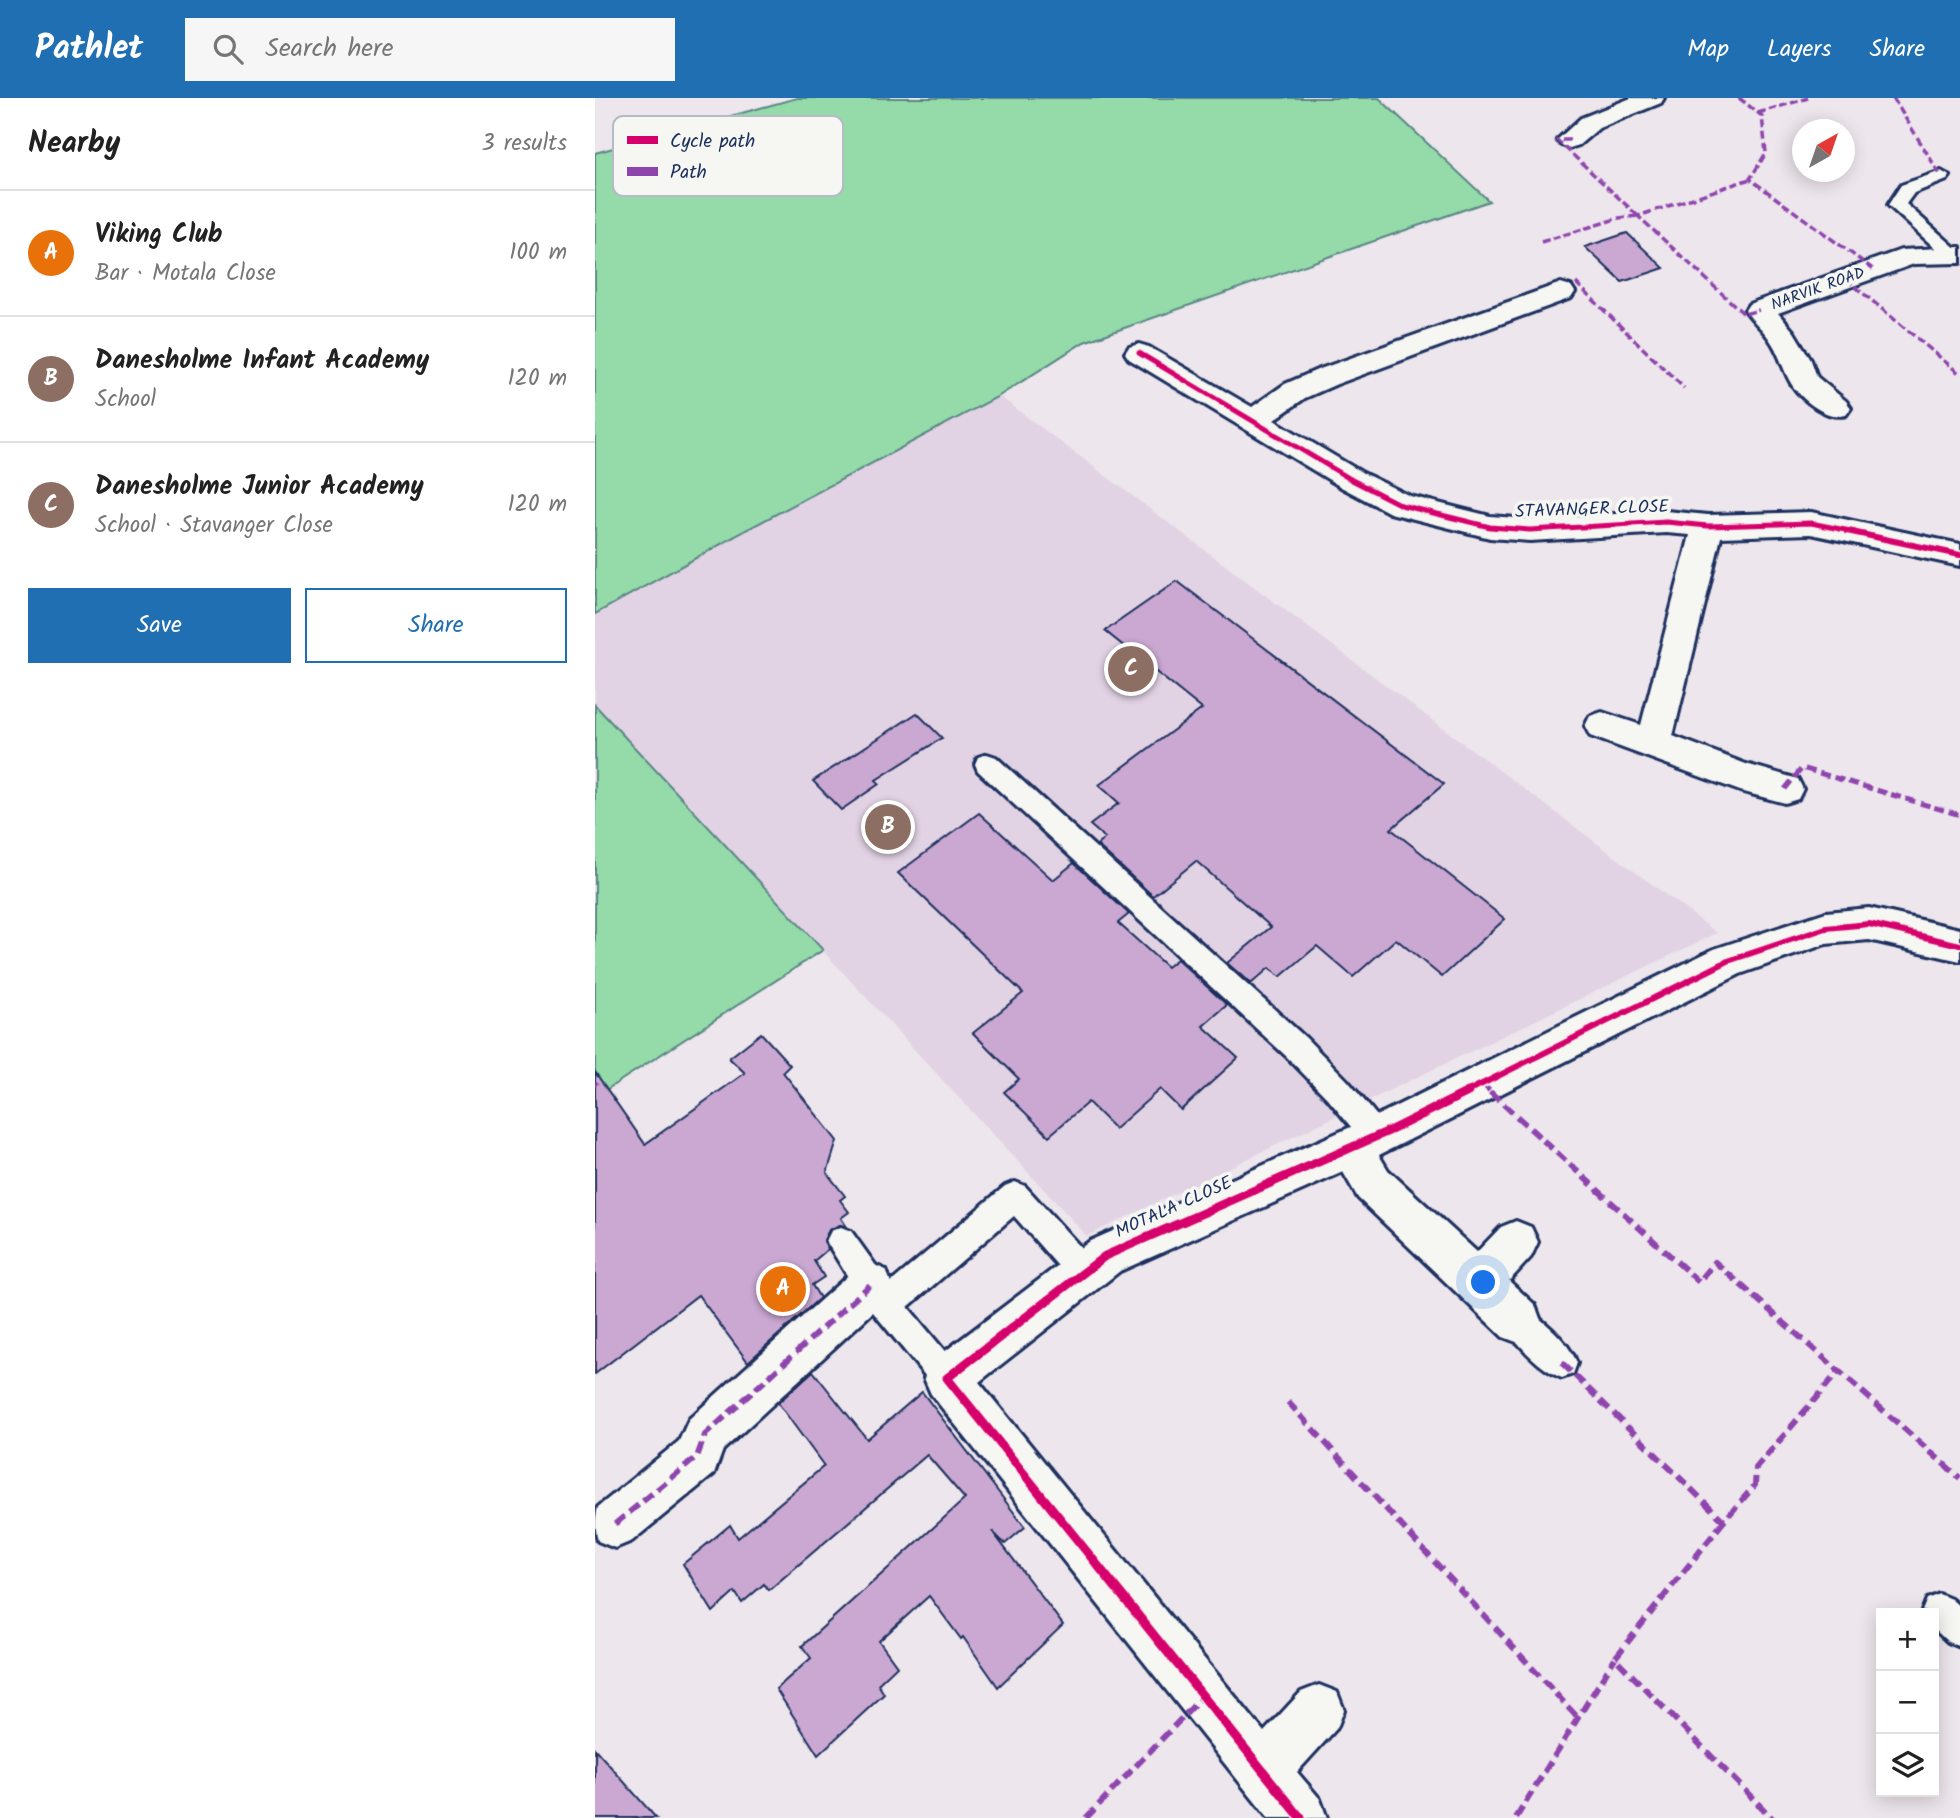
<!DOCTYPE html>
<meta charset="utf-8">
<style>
:root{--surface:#fff;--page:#f6f6f6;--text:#222;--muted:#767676;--line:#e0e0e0;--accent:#1f6fb2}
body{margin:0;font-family:Kalam,sans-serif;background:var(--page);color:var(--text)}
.controls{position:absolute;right:21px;bottom:21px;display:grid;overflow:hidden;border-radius:0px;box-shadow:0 4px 18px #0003}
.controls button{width:63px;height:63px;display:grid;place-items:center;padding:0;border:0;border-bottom:2px solid var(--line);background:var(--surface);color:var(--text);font:35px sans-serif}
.compass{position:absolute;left:1197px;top:21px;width:63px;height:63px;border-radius:50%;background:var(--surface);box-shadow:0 4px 18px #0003;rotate:40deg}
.you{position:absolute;left:889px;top:1185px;width:24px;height:24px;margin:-18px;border:5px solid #fff;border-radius:50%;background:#1a73e8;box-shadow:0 0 0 10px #1a73e833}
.badge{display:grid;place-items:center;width:46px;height:46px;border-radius:50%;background:var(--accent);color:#fff;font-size:23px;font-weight:700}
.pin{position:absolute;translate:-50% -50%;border:4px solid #fff;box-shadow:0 2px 7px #0006}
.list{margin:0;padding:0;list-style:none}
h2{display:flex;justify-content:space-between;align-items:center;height:91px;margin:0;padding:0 28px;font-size:30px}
h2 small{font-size:23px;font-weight:400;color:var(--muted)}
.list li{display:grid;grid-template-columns:46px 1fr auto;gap:21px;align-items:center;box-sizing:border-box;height:126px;padding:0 28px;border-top:2px solid var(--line)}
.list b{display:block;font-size:26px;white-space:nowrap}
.list p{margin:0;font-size:23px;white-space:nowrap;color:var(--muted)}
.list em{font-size:23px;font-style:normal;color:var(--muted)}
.actions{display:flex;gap:14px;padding:21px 28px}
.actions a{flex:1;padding:16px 0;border:2px solid var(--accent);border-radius:0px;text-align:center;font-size:24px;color:var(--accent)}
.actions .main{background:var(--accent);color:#fff}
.icon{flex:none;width:38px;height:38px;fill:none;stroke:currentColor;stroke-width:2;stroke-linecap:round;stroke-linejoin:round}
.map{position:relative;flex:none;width:1365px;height:1720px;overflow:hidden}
header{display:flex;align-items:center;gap:42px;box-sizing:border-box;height:98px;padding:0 35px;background:var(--accent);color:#fff}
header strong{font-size:33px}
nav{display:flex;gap:38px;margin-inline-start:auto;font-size:24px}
.search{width:490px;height:63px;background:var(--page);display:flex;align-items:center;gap:18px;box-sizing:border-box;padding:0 24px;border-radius:0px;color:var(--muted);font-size:26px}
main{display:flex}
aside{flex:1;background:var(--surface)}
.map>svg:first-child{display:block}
.built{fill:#e2d3e4}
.green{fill:#94dba9;stroke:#588584;stroke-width:2}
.building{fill:#caa8d2;stroke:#1b2f5e;stroke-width:2}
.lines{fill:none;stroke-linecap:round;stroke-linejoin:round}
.service-casing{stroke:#1b2f5e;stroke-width:6}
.pedestrian-casing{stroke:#1b2f5e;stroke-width:6}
.minor-casing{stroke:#1b2f5e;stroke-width:6}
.service{fill:#f6f6f2;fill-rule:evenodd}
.pedestrian{fill:#f6f6f2;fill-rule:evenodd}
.minor{fill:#f6f6f2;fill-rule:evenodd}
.quiet-far2{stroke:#8e44ad;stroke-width:3.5;stroke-dasharray:8 3.5;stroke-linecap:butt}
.quiet-far1{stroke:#8e44ad;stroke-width:5;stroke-dasharray:10 5;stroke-linecap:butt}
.quiet{stroke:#8e44ad;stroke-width:6;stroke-dasharray:12 6;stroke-linecap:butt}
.cycleway-far2-casing{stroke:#f6f6f2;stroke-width:9}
.cycleway-far1-casing{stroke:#f6f6f2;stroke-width:10}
.cycleway-casing{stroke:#f6f6f2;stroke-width:13}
.cycleway-far2{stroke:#d6006c;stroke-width:5}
.cycleway-far1{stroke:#d6006c;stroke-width:6}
.cycleway{stroke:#d6006c;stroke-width:9}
.labels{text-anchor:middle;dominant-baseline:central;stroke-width:7;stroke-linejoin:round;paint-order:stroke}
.far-street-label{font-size:16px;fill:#1b2f5e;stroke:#f6f6f2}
.street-label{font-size:18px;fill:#1b2f5e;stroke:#f6f6f2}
.key{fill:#f6f6f2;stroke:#b4bac6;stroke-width:2}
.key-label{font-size:19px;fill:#1b2f5e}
</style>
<header>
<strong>Pathlet</strong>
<div class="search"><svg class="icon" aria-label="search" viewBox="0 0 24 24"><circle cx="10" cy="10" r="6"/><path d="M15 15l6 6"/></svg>Search here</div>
<nav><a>Map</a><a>Layers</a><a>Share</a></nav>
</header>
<main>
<aside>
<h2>Nearby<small>3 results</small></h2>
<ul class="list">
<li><span class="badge" style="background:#e8710a">A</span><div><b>Viking Club</b><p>Bar · Motala Close</p></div><em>100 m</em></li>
<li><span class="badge" style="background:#8d6e63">B</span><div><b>Danesholme Infant Academy</b><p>School</p></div><em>120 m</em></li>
<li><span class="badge" style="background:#8d6e63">C</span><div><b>Danesholme Junior Academy</b><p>School · Stavanger Close</p></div><em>120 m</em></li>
</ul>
<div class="actions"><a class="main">Save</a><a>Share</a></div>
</aside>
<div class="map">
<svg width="1365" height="1720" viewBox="0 0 1365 1720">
<rect width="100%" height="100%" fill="#ede6ec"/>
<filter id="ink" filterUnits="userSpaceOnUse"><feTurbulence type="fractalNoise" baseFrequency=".0143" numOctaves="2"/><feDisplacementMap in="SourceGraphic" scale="14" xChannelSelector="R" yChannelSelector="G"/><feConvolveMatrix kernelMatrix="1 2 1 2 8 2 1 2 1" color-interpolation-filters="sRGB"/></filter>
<g filter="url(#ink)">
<polygon class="built" points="404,298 1122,835 492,1138 0,607 0,516 153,431"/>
<g class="green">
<polygon points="202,0 784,0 894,103 489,244 404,298 153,431 0,516 0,55"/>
<polygon points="0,607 228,852 0,999"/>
</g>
<g class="building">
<polygon points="1032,135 1069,170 1027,184 990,149"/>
<polygon points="582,483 849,686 796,731 910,821 847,879 801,841 758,879 722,848 685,879 674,870 656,886 632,865 676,829 601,763 558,798 502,747 510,740 495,727 524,705 504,687 607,611 510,533"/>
<polygon points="322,615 347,640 281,682 284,686 246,712 218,683"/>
<polygon points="384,715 458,782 479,765 534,816 523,825 572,869 582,861 632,907 608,928 643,960 586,1012 565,991 520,1031 493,1004 454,1038 409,994 424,981 378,935 428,895 303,775"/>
<polygon points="166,935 195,967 188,974 242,1043 232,1075 250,1098 245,1102 254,1114 246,1120 252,1129 245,1127 234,1132 229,1142 233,1151 219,1163 229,1179 217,1187 225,1200 153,1264 103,1197 0,1276 0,974 50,1046 150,975 134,960"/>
<polygon points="218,1273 272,1341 327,1294 430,1429 410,1446 397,1433 468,1527 403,1589 368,1539 366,1541 334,1498 284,1543 302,1568 283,1586 289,1596 223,1657 181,1591 216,1560 207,1548 370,1401 332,1357 174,1492 169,1486 147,1505 140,1494 118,1514 88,1466 135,1427 143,1440 229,1368 183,1305"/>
<polygon points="0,1651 61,1720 0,1720"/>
</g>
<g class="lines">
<defs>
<g id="service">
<polygon points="1346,73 1355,78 1352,82 1319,95 1311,106 1364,153 1365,160 1352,161 1293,107 1306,87"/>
<polygon points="392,656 401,659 711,940 753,983 791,1029 795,1038 791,1047 781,1051 771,1047 733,1001 691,958 383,673 380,666 383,659"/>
<polygon points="420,1084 430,1088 499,1164 503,1174 499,1184 488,1189 477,1184 419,1118 313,1209 363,1269 367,1280 363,1291 352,1295 341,1291 264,1197 231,1143 236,1133 246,1129 256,1133 294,1186 410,1088"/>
<path d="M 924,1208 C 945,1217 974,1244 982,1265 L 978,1276 L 967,1280 C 946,1272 918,1244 909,1223 L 913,1212 Z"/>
<polygon points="1344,1496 1356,1501 1365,1509 1365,1549 1353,1544 1339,1531 1339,1515 1327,1513 1332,1501"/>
</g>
<path id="pedestrian" d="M 275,1165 L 291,1172 L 297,1187 L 291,1202 L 128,1352 L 119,1376 L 37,1443 L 20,1450 L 3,1443 C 0,1432 0,1420 3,1409 L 84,1343 L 94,1321 L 259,1172 Z"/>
<g id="minor">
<polygon points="1036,0 1069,0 1066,5 1004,30 984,47 975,50 966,47 962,42 986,20"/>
<path d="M 1365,149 L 1365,165 L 1319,166 L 1183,215 L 1199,234 L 1216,262 L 1222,279 L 1251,303 L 1256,310 L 1251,317 C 1232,322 1208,303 1197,287 C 1188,273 1185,256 1175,242 C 1168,231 1157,223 1150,212 L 1154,206 L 1306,152 Z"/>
<polygon points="966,185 976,188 980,194 976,200 742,286 710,300 679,322 768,375 815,398 895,418 935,421 1071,413 1113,417 1216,414 1365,446 1365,468 1216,436 1126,439 1078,638 1151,666 1203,681 1208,691 1203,701 1190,705 1145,693 995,638 990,628 995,618 1007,614 1046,627 1095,437 1071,435 935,443 895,440 795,415 746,389 534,261 530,255 534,249 544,246 554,249 657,309 690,286 722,272"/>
<polygon points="1274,810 1365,831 1365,863 1274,842 1231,846 1145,876 784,1057 793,1072 882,1154 906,1129 921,1123 936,1129 943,1144 936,1159 914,1183 940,1207 946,1223 940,1239 924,1245 908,1239 763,1100 748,1074 525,1173 384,1284 669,1634 706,1594 724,1587 742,1594 749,1612 742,1630 702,1674 725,1701 732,1720 673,1720 336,1296 329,1280 336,1264 495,1143 781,1018 1119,851 1231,814"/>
</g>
</defs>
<use href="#service" class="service-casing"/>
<use href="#pedestrian" class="pedestrian-casing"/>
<use href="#minor" class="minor-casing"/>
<use href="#service" class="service"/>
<use href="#pedestrian" class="pedestrian"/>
<use href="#minor" class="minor"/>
<g class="quiet-far2">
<polyline points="1144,0 1167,18 1171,55 1155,81 1279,172"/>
<polyline points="1298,0 1346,78"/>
<polyline points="1163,15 1213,0"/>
<polyline points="975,42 962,42 1043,118"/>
<polyline points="1155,81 1043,118 1149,216 1164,212"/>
<polyline points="946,144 1024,120 1043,118"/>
<polyline points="1251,181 1365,276"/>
<polyline points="981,185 1089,290"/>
</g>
<g class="quiet-far1">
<polyline points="1190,691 1207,670 1365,717"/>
<polyline points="0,985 2,987"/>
<polyline points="887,986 897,995"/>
</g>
<g class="quiet">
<polyline points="895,994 1104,1184 1120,1164 1365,1380"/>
<polyline points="967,1265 1129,1423 1160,1387 1161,1370 1244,1273"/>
<polyline points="693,1304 983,1620"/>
<polyline points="1129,1423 1020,1560 1177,1720"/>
<polyline points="20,1426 102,1359 110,1337 275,1187"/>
<polyline points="491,1720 608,1598"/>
<polyline points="921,1720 1020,1560"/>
</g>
<defs>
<polyline id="cycleway-far2" points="544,255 757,382 806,407 895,429 935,432 1071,424 1113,428 1216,425 1260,434"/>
<g id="cycleway-far1">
<polyline points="1252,433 1365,457"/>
<polyline points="869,995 1133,863 1231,830 1274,826 1365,847"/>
</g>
<polyline id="cycleway" points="706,1720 352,1280 510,1158 796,1032 873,994"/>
</defs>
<use href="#cycleway-far2" class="cycleway-far2-casing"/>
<use href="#cycleway-far1" class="cycleway-far1-casing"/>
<use href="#cycleway" class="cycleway-casing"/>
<use href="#cycleway-far2" class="cycleway-far2"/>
<use href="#cycleway-far1" class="cycleway-far1"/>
<use href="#cycleway" class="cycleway"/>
</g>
</g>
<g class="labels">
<g class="far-street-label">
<text transform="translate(1223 191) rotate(-20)">NARVIK ROAD</text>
</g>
<g class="street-label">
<text transform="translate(997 412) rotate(-2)">STAVANGER CLOSE</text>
<text transform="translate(579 1110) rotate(-24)">MOTALA CLOSE</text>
</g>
</g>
<rect x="18" y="18" width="230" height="80" rx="10" class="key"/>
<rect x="32" y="38" width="31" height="8" fill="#d6006c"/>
<rect x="32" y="69" width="31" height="9" fill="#8e44ad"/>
<g class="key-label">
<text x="75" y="49">Cycle path</text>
<text x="75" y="80">Path</text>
</g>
</svg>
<div class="controls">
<button>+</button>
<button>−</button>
<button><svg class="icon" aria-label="layers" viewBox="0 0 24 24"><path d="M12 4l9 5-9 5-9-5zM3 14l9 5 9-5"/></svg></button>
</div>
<svg class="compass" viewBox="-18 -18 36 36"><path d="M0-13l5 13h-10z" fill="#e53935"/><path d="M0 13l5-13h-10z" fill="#767676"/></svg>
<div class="you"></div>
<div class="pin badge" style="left:188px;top:1191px;background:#e8710a">A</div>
<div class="pin badge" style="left:293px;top:729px;background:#8d6e63">B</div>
<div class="pin badge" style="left:536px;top:571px;background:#8d6e63">C</div>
</div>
</main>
